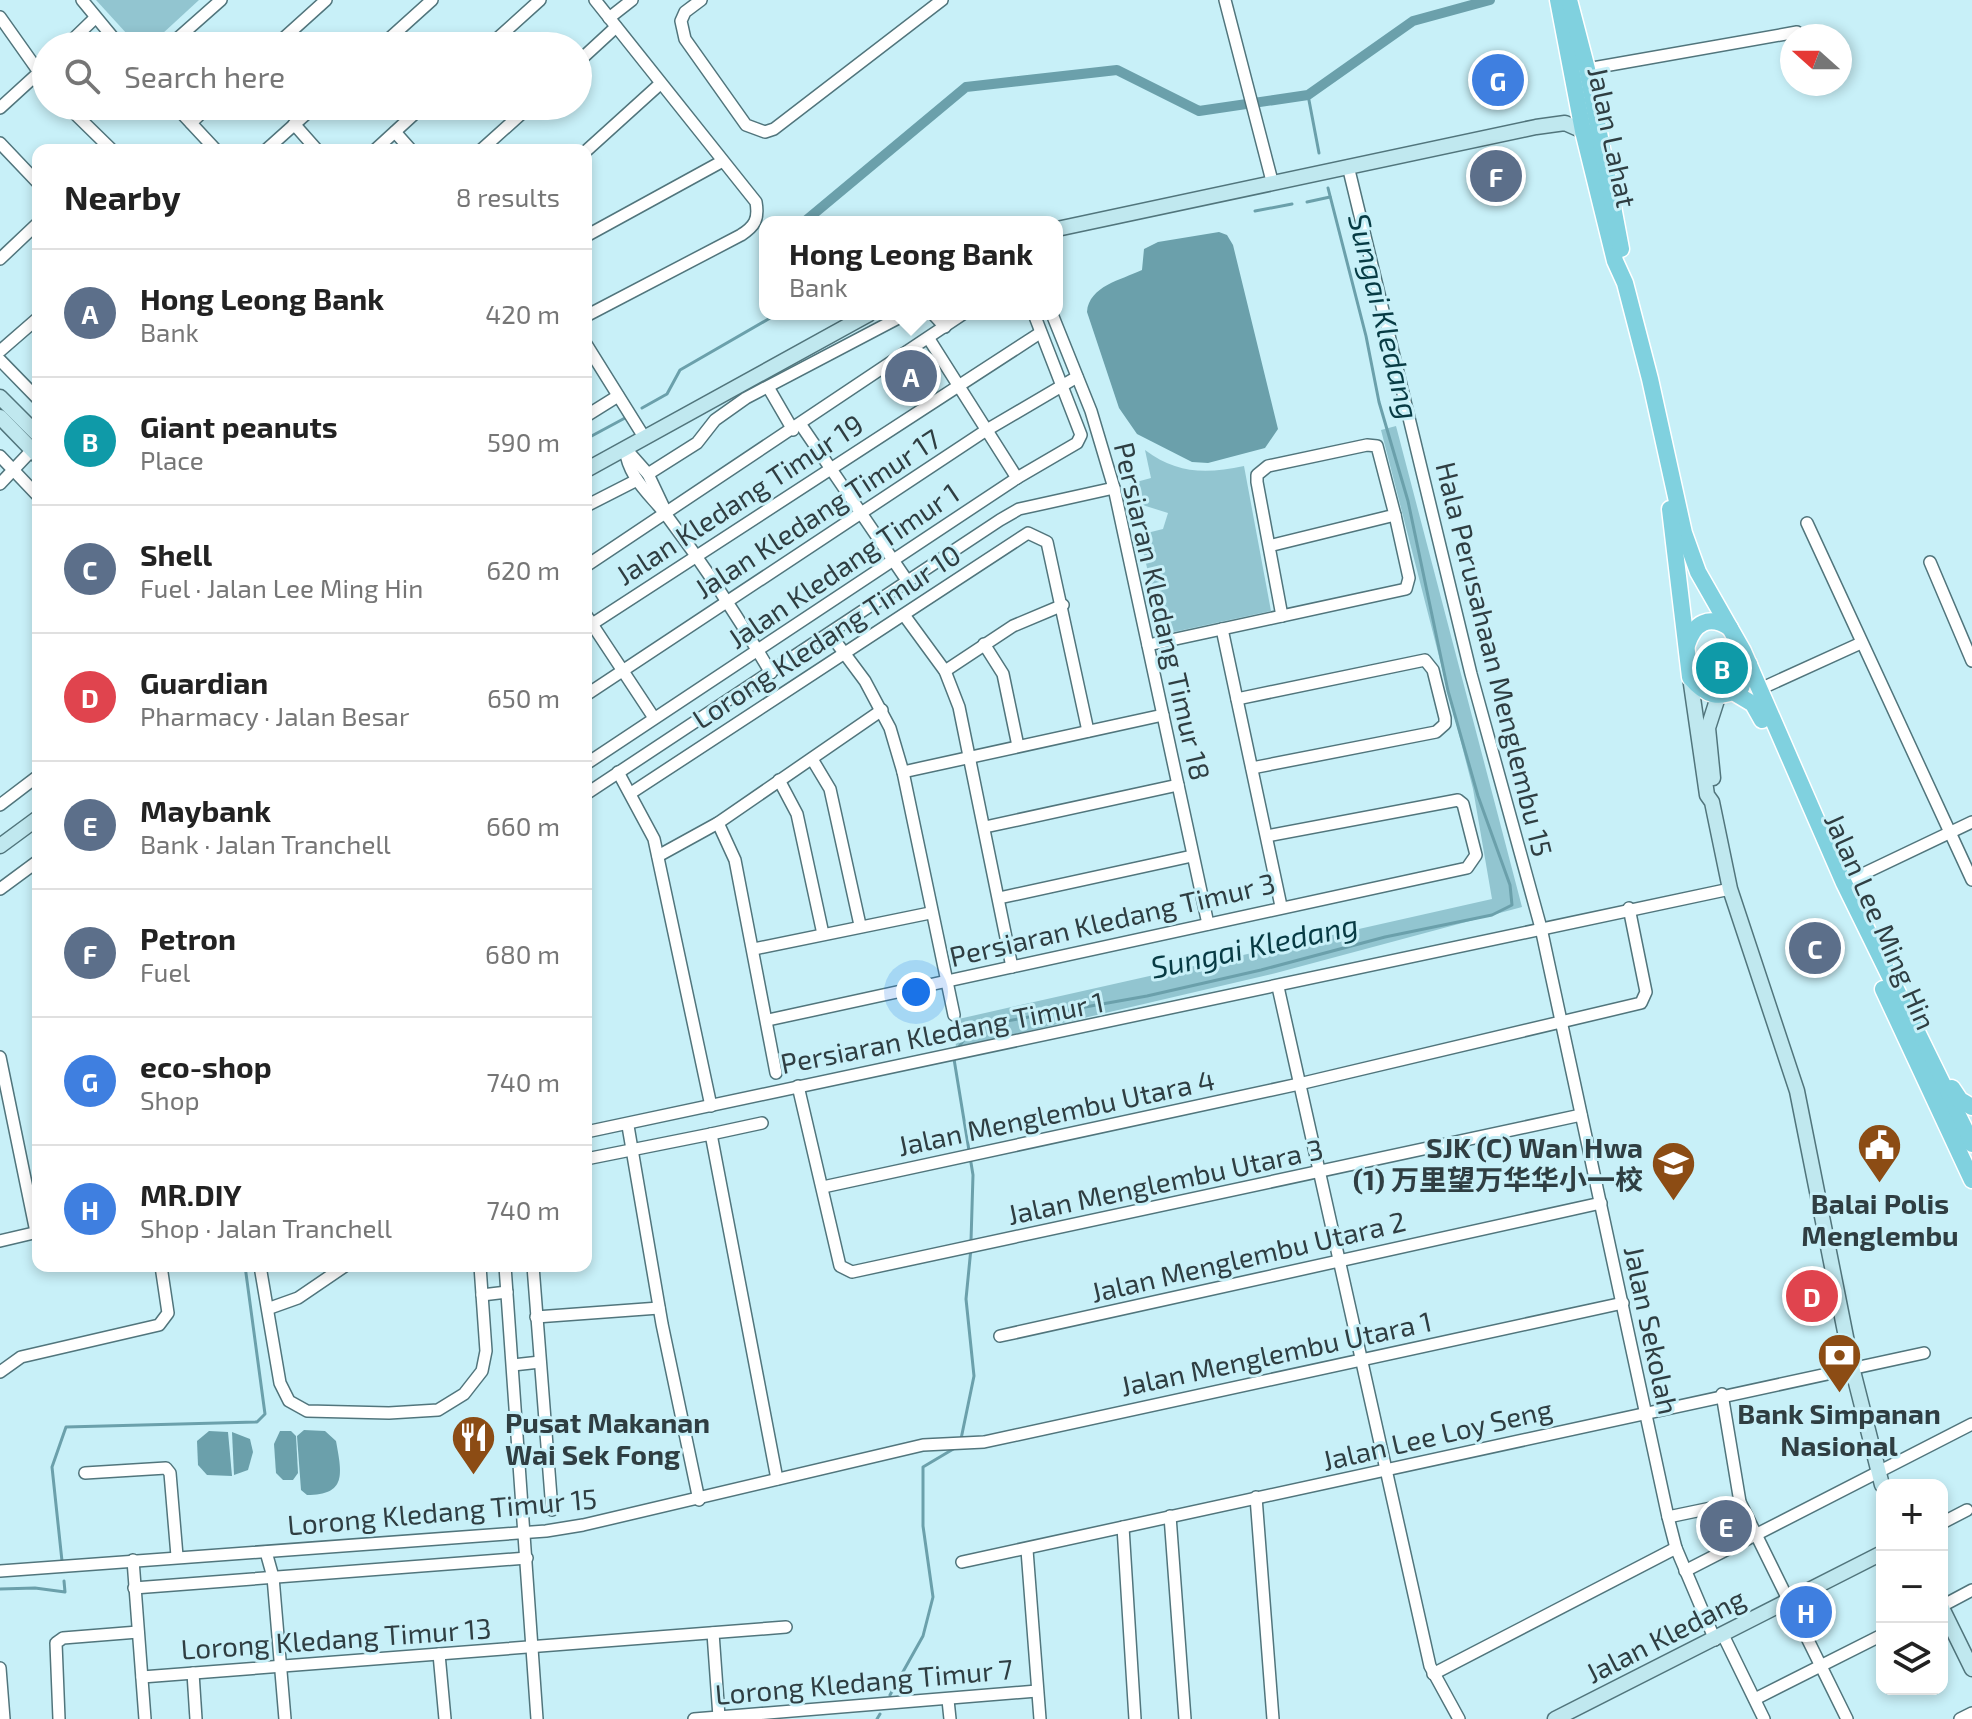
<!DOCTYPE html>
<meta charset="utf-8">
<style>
:root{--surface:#fff;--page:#f6f6f6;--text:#222;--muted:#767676;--line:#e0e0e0;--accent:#8c4c14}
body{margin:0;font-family:"Exo 2","Noto Sans SC",sans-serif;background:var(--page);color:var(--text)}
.controls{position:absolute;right:24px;bottom:24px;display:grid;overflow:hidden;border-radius:16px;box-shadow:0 4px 12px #0003}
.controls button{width:72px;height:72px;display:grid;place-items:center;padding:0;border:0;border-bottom:2px solid var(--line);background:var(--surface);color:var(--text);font:40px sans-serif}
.compass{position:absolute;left:1780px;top:24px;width:72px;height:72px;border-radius:50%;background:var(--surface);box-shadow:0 4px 12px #0003;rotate:291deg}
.you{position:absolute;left:916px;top:992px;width:28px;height:28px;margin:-20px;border:6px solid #fff;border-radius:50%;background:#1a73e8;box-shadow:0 0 0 12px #1a73e833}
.badge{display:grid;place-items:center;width:52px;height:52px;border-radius:50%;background:var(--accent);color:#fff;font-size:26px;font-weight:700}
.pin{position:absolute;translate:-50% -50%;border:4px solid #fff;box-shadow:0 2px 8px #0006}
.popup{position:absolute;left:759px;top:216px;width:304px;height:104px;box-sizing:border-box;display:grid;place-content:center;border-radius:16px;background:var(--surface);filter:drop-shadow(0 2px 6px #0005);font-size:26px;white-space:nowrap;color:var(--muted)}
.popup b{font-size:30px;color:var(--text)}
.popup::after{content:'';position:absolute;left:50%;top:100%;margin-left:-16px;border:16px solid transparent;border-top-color:var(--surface)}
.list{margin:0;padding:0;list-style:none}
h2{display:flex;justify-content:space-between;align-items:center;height:104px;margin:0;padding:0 32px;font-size:34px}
h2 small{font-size:26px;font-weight:400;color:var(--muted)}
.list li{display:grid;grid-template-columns:52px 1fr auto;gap:24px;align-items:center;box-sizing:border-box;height:128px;padding:0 32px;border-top:2px solid var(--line)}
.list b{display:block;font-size:30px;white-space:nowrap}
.list p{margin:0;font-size:26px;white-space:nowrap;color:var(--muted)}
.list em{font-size:26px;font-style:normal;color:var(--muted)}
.icon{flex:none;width:44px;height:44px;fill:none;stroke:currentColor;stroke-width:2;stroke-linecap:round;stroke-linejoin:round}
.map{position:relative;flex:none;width:1972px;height:1719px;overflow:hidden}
.search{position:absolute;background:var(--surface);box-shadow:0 4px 12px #0003;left:32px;top:32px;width:560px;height:88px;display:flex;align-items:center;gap:20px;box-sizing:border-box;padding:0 28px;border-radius:44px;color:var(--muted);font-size:30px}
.panel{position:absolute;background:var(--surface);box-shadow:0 4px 12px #0003;left:32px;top:144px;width:560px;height:1128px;border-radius:16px}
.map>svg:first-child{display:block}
.green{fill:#92c5d0}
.water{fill:#6ba0ab}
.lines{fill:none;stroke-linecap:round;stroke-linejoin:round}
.stream{stroke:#6ba0ab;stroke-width:3}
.canal{stroke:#6ba0ab;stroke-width:10}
.street-casing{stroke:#51757c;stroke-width:14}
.secondary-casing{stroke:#51757c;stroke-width:17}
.primary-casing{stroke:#fff;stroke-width:19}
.street{stroke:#fff;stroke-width:11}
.secondary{stroke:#c0e8ef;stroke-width:14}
.primary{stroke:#80d1df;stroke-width:16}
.labels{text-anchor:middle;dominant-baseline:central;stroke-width:6;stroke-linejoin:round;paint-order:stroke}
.street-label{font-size:28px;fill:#2f3e42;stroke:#c8f0f8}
.poi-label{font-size:28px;font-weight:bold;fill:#2f3e42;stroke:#c8f0f8}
.water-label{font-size:30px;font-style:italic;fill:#073b44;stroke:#c8f0f8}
</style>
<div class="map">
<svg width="1972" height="1719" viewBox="0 0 1972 1719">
<rect width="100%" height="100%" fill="#c8f0f8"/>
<g class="green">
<polygon points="96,0 199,0 149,46 138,46"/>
<polygon points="1396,426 1522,907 1276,973 956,1048 954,1020 1492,899 1473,789 1381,430"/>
<path d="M 1145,450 C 1177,474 1206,474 1244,466 L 1271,611 L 1169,633 L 1162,629 L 1139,535 L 1163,529 L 1168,513 L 1133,502 L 1129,484 L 1151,478 Z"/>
</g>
<g class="water">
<path d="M 1219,232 L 1227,235 L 1233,245 L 1278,429 L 1265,448 L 1208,463 L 1192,462 L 1137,434 L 1119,408 L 1087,312 C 1089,286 1121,280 1142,270 L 1144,249 L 1158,242 Z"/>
<path d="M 304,1430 L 325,1431 L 336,1441 C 342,1474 347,1495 307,1495 L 301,1490 L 297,1436 Z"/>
<polygon points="209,1431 228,1432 232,1476 207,1475 198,1465 197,1441"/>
<polygon points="280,1431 291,1431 296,1436 298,1473 293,1480 283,1480 276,1473 274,1444"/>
<polygon points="232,1432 250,1439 253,1452 248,1470 234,1475"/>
</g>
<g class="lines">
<g class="stream">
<polyline points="1308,95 1319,153"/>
<polyline points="1307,202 1330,197"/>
<polyline points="1255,211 1292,204"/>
<polyline points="642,408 667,394 680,370 777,314"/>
<polyline points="586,439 625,418"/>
<polyline points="956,1051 973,1027 1147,996 1261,970 1385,937 1492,915 1512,905 1510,885 1478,796 1448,691 1408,501 1379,402 1366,336 1328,188"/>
<polyline points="954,1059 973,1175 971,1241"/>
<polyline points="961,1439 974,1376 966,1299 971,1248"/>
<polyline points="62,1561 52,1467 66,1427 257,1422 265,1414 245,1266"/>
<polyline points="0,1589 35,1588 65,1592 64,1581"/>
<polyline points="890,1695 923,1636 933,1597 923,1526 923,1467 955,1448"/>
<polyline points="877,1719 880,1714"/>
</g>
<polyline class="canal" points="804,222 966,87 1117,70 1199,111 1308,95 1413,21 1490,0"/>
<defs>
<g id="street">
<polyline points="82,0 120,46"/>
<polyline points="701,0 685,12 681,21 685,39 746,125 765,132 774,129 942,0"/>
<polyline points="1225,0 1272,181"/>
<polyline points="0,17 46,82"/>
<polyline points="609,18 632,0"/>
<polyline points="66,46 95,18"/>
<polyline points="169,46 221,0"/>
<polyline points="275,46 326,0"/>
<polyline points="381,46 432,0"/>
<polyline points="489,46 540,0"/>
<polyline points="578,62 616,27"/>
<polyline points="1587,69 1797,32"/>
<polyline points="67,106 112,150"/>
<polyline points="175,106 216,150"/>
<polyline points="0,108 46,66"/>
<polyline points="191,123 209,106"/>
<polyline points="294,124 317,150"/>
<polyline points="395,132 411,150"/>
<polyline points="0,143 38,183"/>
<polyline points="266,150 315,106"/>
<polyline points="375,150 423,106"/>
<polyline points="481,150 530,106"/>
<polyline points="586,151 660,84"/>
<polyline points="1348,166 1471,674 1541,928 1668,1517 1676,1548 1715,1640"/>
<polyline points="586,236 721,162"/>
<polyline points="0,259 38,223"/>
<polyline points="933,314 945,327"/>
<polyline points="1052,314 1091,411 1114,488 1208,924"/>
<path d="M 586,316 L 741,235 C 755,226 759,219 756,202 L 595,0"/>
<polyline points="929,339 1017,478"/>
<polyline points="586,344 644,437"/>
<polyline points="0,351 38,318"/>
<polyline points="0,360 38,399"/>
<polyline points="768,387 793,430"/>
<polyline points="586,416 618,396"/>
<polyline points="801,425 908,582"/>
<path d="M 625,448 C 628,478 650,494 667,516 C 704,565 740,620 771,673"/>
<polyline points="625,448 648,474 665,510"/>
<polyline points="0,456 38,496"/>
<polyline points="648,474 697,443 715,420 746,398 906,314"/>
<polyline points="0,484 32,450"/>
<polyline points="586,506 637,480"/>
<polyline points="1807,523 1972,880"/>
<polyline points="1269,546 1395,515 1377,446 1367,445 1268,466 1257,475 1257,482 1282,616"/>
<polyline points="1930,562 1972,661"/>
<polyline points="586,566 963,314"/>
<polyline points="586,615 654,718"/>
<polyline points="904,615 945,671 959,707 1012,967"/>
<polyline points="586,628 1040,333"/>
<polyline points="1222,629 1281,906"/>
<polyline points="830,634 865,681 890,728 903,772 954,1015"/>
<polyline points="984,644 1003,674 1018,746"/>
<polyline points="1148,645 1406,589 1409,578 1395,515"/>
<polyline points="945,671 1013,626 1063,605"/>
<polyline points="1760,689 1861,643"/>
<polyline points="586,695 985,431 1077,377"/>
<polyline points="1237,699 1425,660 1433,670 1445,718 1445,724 1436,732 1252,768"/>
<polyline points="812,759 830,789 860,925"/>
<polyline points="586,764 1017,478 1077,443 1081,435 1034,314"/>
<polyline points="618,772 654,839 711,1106"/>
<polyline points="903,772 1163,715"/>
<polyline points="779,780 797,814 823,934"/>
<polyline points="631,793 1028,533 1047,542 1088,731"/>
<polyline points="586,794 1000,520 1019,509 1114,488"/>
<polyline points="0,805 38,776"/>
<polyline points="718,823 735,860 776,1073"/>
<polyline points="985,827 1178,785"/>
<polyline points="658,856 718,823 882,710"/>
<polyline points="1844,883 1972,822"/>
<polyline points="0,889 38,861"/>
<polyline points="999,898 1192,856"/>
<polyline points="754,949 930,913"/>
<polyline points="1278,987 1430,1666 1459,1719"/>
<polyline points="768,1020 1467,868 1476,855 1463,804 1458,800 1267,836"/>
<polyline points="0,1057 36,1232"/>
<polyline points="798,1086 840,1266 852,1272 1581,1115"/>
<polyline points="628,1126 662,1324 699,1500"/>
<polyline points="586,1132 1730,889"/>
<polyline points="711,1134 762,1123"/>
<polyline points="586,1159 711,1134 777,1479"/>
<polyline points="823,1187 1299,1084 1641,1003 1646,992 1629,908"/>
<polyline points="0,1241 38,1232"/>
<polyline points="260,1266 280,1383 289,1401 307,1411 389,1413 438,1410 464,1394 482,1371 486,1351 480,1266"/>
<polyline points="505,1266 537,1719"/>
<polyline points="533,1266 552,1510"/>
<polyline points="482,1295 507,1292"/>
<polyline points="270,1308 298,1298 345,1266"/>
<polyline points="536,1317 659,1308"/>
<polyline points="1000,1336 1601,1203"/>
<polyline points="513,1365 540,1362"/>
<polyline points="0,1372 21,1357 159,1325 168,1313 161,1266"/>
<polyline points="1722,1394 1740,1502 1847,1719"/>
<polyline points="85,1473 166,1468 170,1473 177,1556"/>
<polyline points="1256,1497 1273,1719"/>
<polyline points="1170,1516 1185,1719"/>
<polyline points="1668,1517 1740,1502"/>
<polyline points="1942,1523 1967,1510"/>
<polyline points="1123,1527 1135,1719"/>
<polyline points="1027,1550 1040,1719"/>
<polyline points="266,1552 273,1577 285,1719"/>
<polyline points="133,1560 145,1719"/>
<polyline points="962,1562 1924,1353"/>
<polyline points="0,1571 546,1531 583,1525 923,1445 984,1442 1623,1303"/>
<polyline points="1685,1571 1972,1424"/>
<polyline points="134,1588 527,1558"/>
<polyline points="1942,1606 1972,1590"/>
<polyline points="713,1633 719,1717"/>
<polyline points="1723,1635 1764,1719"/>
<polyline points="439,1654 445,1719"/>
<polyline points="0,1668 4,1719"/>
<polyline points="193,1673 196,1719"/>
<polyline points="1433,1674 1676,1548"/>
<polyline points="142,1677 786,1627"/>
<polyline points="1755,1699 1882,1635"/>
<polyline points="948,1700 950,1719"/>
<polyline points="59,1719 56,1643 63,1638 138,1632"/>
<polyline points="694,1719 1037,1691"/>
<polyline points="1960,1719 1972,1713"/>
</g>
<g id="secondary">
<polyline points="1057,229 1536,127 1565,123 1583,131"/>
<polyline points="0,397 38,435"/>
<polyline points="0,417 38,456"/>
<polyline points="586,470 869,314"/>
<polyline points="1690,677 1707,795 1712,802 1730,889 1797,1091 1852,1367 1882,1485"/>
<polyline points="1713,778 1708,728 1718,697"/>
<polyline points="0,846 38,818"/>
<polyline points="1942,1608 1972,1669"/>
<polyline points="1555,1719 1882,1553"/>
</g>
<g id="primary">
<polyline points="1558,0 1583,131 1615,261 1625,283 1650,379 1684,533 1698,572 1743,651 1844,883 1972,1144"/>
<polyline points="1569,0 1587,69 1621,249"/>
<path d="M 1670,509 L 1690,677 C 1706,696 1719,700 1741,688 L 1749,664"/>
<path d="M 1687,645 C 1694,623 1709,614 1730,628"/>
<polyline points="1733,692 1753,704 1762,720"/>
<polyline points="1883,989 1972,1180"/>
<polyline points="1952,1088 1960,1100 1972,1107"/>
</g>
</defs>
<use href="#street" class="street-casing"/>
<use href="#secondary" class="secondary-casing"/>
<use href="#primary" class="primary-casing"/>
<use href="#street" class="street"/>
<use href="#secondary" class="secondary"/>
<use href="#primary" class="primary"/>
</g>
<defs>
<symbol id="civic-pin" viewBox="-11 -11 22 30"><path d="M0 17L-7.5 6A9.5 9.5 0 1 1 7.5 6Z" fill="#8c4c14" stroke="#c8f0f8"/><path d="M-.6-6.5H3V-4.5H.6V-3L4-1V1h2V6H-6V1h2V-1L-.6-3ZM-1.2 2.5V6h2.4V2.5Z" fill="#fff"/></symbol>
<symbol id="school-pin" viewBox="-11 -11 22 30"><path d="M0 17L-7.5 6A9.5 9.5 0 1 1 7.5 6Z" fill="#8c4c14" stroke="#c8f0f8"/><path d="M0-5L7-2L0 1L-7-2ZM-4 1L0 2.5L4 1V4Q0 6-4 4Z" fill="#fff"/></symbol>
<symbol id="bank-pin" viewBox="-11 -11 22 30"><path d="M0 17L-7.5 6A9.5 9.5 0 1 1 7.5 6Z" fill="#8c4c14" stroke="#c8f0f8"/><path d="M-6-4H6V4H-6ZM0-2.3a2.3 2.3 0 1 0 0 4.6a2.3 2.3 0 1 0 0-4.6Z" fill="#fff"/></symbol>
<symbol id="restaurant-pin" viewBox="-11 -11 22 30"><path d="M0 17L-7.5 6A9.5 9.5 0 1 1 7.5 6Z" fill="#8c4c14" stroke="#c8f0f8"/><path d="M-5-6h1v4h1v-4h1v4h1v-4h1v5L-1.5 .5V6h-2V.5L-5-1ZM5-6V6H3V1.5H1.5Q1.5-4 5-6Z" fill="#fff"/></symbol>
</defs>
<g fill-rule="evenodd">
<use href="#civic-pin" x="1854" y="1120" width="51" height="69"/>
<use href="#school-pin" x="1648" y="1138" width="51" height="69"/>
<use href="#bank-pin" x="1814" y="1330" width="51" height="69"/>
<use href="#restaurant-pin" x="448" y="1412" width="51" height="69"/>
</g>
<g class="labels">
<g class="street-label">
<text transform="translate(1613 137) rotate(78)">Jalan Lahat</text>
<text transform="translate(739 499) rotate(-33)">Jalan Kledang Timur 19</text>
<text transform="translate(817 513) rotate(-33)">Jalan Kledang Timur 17</text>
<text transform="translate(843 565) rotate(-34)">Jalan Kledang Timur 1</text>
<text transform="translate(1163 611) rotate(77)">Persiaran Kledang Timur 18</text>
<text transform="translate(826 636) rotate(-33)">Lorong Kledang Timur 10</text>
<text transform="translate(1495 659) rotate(76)">Hala Perusahaan Menglembu 15</text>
<text transform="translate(1112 919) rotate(-13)">Persiaran Kledang Timur 3</text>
<text transform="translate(1881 921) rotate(66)">Jalan Lee Ming Hin</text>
<text transform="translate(942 1032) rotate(-11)">Persiaran Kledang Timur 1</text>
<text transform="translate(1056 1112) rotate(-12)">Jalan Menglembu Utara 4</text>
<text transform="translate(1165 1181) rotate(-12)">Jalan Menglembu Utara 3</text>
<text transform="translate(1248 1256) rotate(-13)">Jalan Menglembu Utara 2</text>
<text transform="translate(1652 1330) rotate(78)">Jalan Sekolah</text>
<text transform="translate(1276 1353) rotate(-12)">Jalan Menglembu Utara 1</text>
<text transform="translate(1437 1434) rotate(-13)">Jalan Lee Loy Seng</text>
<text transform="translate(442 1511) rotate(-5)">Lorong Kledang Timur 15</text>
<text transform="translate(1665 1635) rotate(-27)">Jalan Kledang</text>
<text transform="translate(336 1638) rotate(-4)">Lorong Kledang Timur 13</text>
<text transform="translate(864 1681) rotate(-5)">Lorong Kledang Timur 7</text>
</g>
<g class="poi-label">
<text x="1643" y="1147" text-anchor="end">SJK (C) Wan Hwa<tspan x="1643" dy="32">(1) 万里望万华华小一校</tspan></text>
<text x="1880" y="1203">Balai Polis<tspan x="1880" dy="32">Menglembu</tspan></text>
<text x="1839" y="1413">Bank Simpanan<tspan x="1839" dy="32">Nasional</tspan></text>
<text x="505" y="1422" text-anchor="start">Pusat Makanan<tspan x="505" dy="32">Wai Sek Fong</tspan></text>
</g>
<g class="water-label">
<text transform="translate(1385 316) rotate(76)">Sungai Kledang</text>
<text transform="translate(1254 945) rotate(-12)">Sungai Kledang</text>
</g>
</g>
</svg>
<div class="controls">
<button>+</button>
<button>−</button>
<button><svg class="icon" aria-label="layers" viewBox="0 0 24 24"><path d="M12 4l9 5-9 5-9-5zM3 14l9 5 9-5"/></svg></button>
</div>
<svg class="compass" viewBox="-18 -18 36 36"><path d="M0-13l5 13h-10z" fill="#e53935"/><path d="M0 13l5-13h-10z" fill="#767676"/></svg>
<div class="you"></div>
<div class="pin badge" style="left:911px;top:376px;background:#5c6f8a">A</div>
<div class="popup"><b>Hong Leong Bank</b>Bank</div>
<div class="pin badge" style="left:1722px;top:668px;background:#0f9aa8">B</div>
<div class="pin badge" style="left:1815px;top:948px;background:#5c6f8a">C</div>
<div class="pin badge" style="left:1812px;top:1296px;background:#e0444e">D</div>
<div class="pin badge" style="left:1726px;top:1526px;background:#5c6f8a">E</div>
<div class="pin badge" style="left:1496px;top:176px;background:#5c6f8a">F</div>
<div class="pin badge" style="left:1498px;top:80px;background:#3f7fe0">G</div>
<div class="pin badge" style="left:1806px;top:1612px;background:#3f7fe0">H</div>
<div class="search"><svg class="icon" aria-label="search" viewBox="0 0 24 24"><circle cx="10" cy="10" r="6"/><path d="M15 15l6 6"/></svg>Search here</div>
<section class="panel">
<h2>Nearby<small>8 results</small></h2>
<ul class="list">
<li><span class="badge" style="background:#5c6f8a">A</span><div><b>Hong Leong Bank</b><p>Bank</p></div><em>420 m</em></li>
<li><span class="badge" style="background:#0f9aa8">B</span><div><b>Giant peanuts</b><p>Place</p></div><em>590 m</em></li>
<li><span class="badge" style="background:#5c6f8a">C</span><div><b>Shell</b><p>Fuel · Jalan Lee Ming Hin</p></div><em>620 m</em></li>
<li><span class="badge" style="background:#e0444e">D</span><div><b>Guardian</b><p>Pharmacy · Jalan Besar</p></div><em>650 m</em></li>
<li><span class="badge" style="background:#5c6f8a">E</span><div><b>Maybank</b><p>Bank · Jalan Tranchell</p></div><em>660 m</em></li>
<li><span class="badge" style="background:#5c6f8a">F</span><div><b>Petron</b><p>Fuel</p></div><em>680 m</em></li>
<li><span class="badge" style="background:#3f7fe0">G</span><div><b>eco-shop</b><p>Shop</p></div><em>740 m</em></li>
<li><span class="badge" style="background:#3f7fe0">H</span><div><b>MR.DIY</b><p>Shop · Jalan Tranchell</p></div><em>740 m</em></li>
</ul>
</section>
</div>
